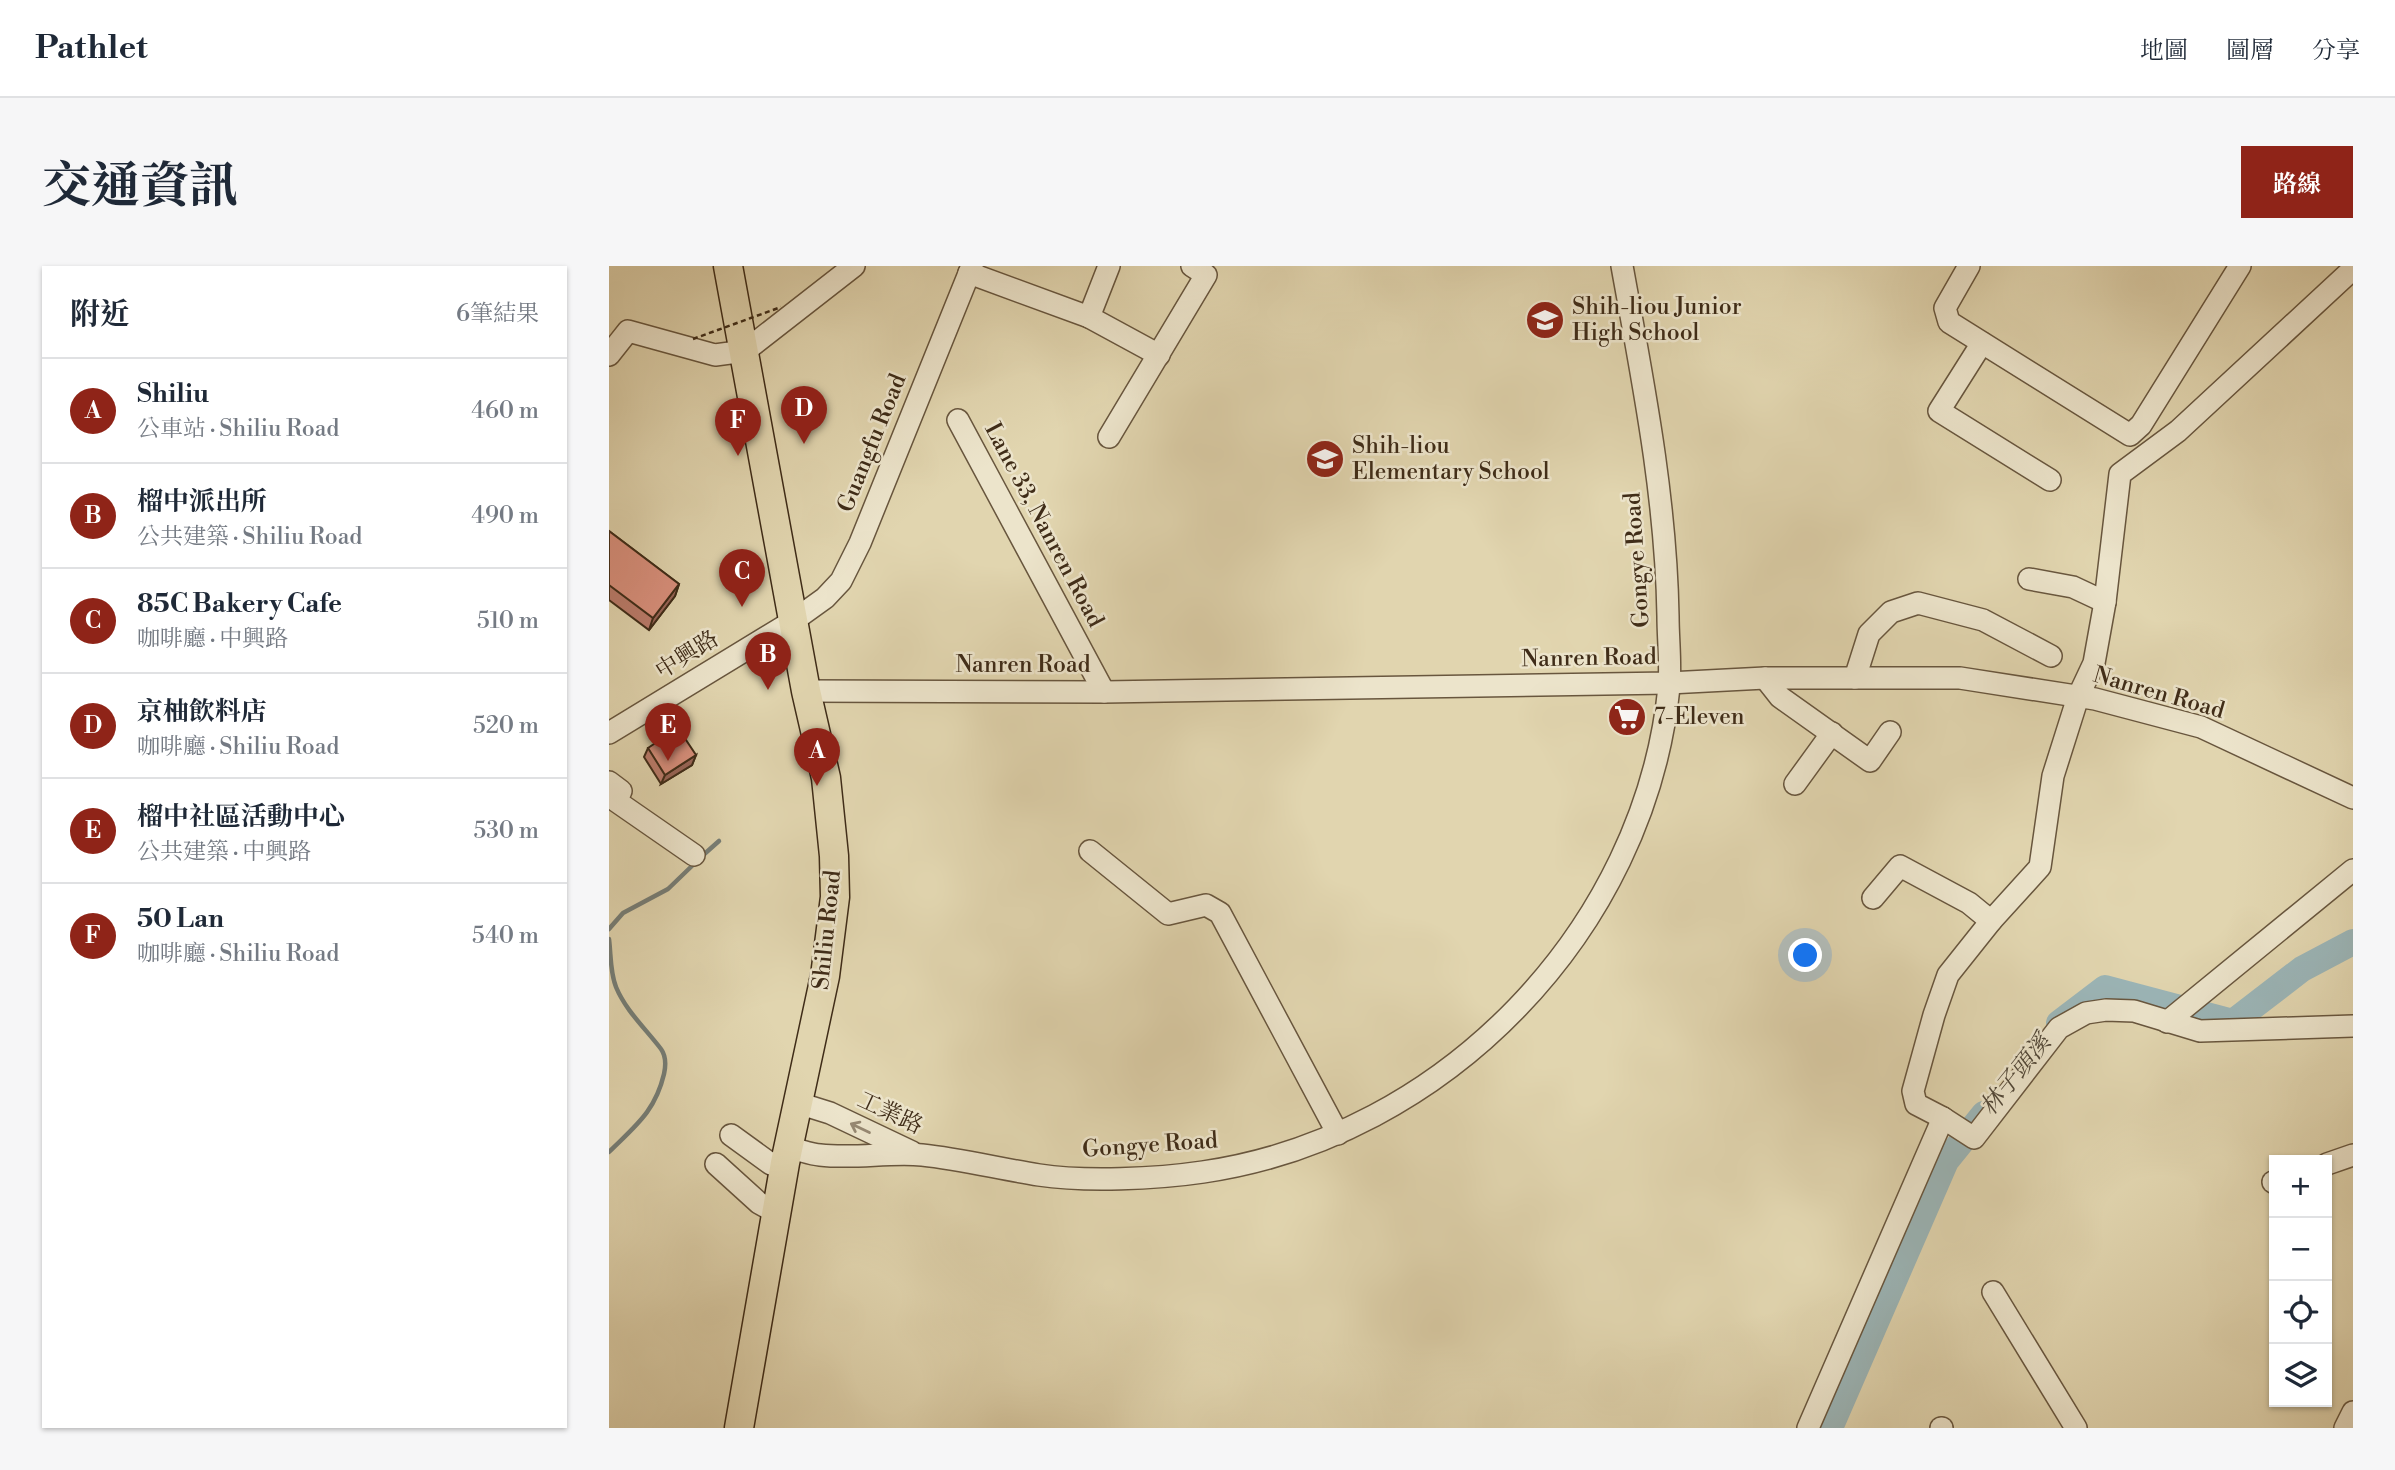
<!DOCTYPE html>
<html lang="zh-TW">
<meta charset="utf-8">
<style>
:root{--surface:#fff;--page:#f6f6f7;--text:#1f2937;--muted:#747a83;--line:#e0e1e3;--accent:#8f2418}
body{margin:0;font-family:"Libre Bodoni","Noto Serif TC",serif;background:var(--page);color:var(--text)}
.controls{position:absolute;right:21px;bottom:21px;display:grid;overflow:hidden;border-radius:0px;box-shadow:0 2px 5px #0004}
.controls button{width:63px;height:63px;display:grid;place-items:center;padding:0;border:0;border-bottom:2px solid var(--line);background:var(--surface);color:var(--text);font:35px sans-serif}
.you{position:absolute;left:1197px;top:690px;width:24px;height:24px;margin:-18px;border:5px solid #fff;border-radius:50%;background:#1a73e8;box-shadow:0 0 0 10px #1a73e833}
.badge{display:grid;place-items:center;width:46px;height:46px;border-radius:50%;background:var(--accent);color:#fff;font-size:23px;font-weight:700}
.pin{position:absolute;translate:-50% -58px;filter:drop-shadow(0 2px 4px #0008)}
.pin::after{content:'';position:absolute;top:37px;width:24px;height:21px;background:inherit;clip-path:polygon(0 0,100% 0,50% 100%)}
.list{margin:0;padding:0;list-style:none}
h2{display:flex;justify-content:space-between;align-items:center;height:91px;margin:0;padding:0 28px;font-size:30px}
h2 small{font-size:23px;font-weight:400;color:var(--muted)}
.list li{display:grid;grid-template-columns:46px 1fr auto;gap:21px;align-items:center;box-sizing:border-box;height:105px;padding:0 28px;border-top:2px solid var(--line)}
.list b{display:block;font-size:26px;white-space:nowrap}
.list p{margin:0;font-size:23px;white-space:nowrap;color:var(--muted)}
.list em{font-size:23px;font-style:normal;color:var(--muted)}
.icon{flex:none;width:38px;height:38px;fill:none;stroke:currentColor;stroke-width:2;stroke-linecap:round;stroke-linejoin:round}
.map{position:relative;flex:none;width:1744px;height:1162px;overflow:hidden;border-radius:0px}
header{display:flex;align-items:center;gap:42px;box-sizing:border-box;height:98px;padding:0 35px;background:var(--surface);border-bottom:2px solid var(--line)}
header strong{font-size:33px}
nav{display:flex;gap:38px;margin-inline-start:auto;font-size:24px}
.intro{display:flex;align-items:center;justify-content:space-between;box-sizing:border-box;height:168px;padding:0 42px}
h1{margin:0;font-size:49px}
.button{padding:18px 32px;border-radius:0px;background:var(--accent);color:#fff;font-size:24px;font-weight:700}
main{display:flex;gap:42px;padding:0 42px}
aside{flex:1;background:var(--surface);border-radius:0px;box-shadow:0 2px 5px #0004}
.map>svg:first-child{display:block}
.lines{fill:none;stroke-linecap:round;stroke-linejoin:round}
.stream{stroke:#767e77;stroke-width:4.5}
.river{stroke:#9bb5b7;stroke-width:26}
.minor-casing{stroke:#68563e;stroke-width:24}
.major-casing{stroke:#3f2c18;stroke-width:31}
.minor{stroke:#ece4cb;stroke-width:21}
.major{stroke:#e1d5af;stroke-width:28}
.path-bridge{stroke:#3f2c18;stroke-width:2.5;stroke-dasharray:5 3.5;stroke-linecap:butt}
.wall{fill:#bb7c6c;stroke:#3f2c18;stroke-width:2}
.shaded-wall{fill:#986558;stroke:#3f2c18;stroke-width:2}
.building{fill:#d9907d;stroke:#3f2c18;stroke-width:2}
.oneway{stroke:#968872}
.labels{text-anchor:middle;dominant-baseline:central;stroke-width:5;stroke-linejoin:round;paint-order:stroke}
.poi-label{font-size:23px;fill:#3f2c18;stroke:#ece4cb;text-anchor:start}
.street-label{font-size:23px;fill:#3f2c18;stroke:#ece4cb}
.water-label{font-size:24px;font-style:italic;fill:#514738;stroke:#ece4cb}
</style>
<header>
<strong>Pathlet</strong>
<nav><a>地圖</a><a>圖層</a><a>分享</a></nav>
</header>
<div class="intro"><h1>交通資訊</h1><a class="button">路線</a></div>
<main>
<aside>
<h2>附近<small>6筆結果</small></h2>
<ul class="list">
<li><span class="badge">A</span><div><b>Shiliu</b><p>公車站 · Shiliu Road</p></div><em>460 m</em></li>
<li><span class="badge">B</span><div><b>榴中派出所</b><p>公共建築 · Shiliu Road</p></div><em>490 m</em></li>
<li><span class="badge">C</span><div><b>85C Bakery Cafe</b><p>咖啡廳 · 中興路</p></div><em>510 m</em></li>
<li><span class="badge">D</span><div><b>京柚飲料店</b><p>咖啡廳 · Shiliu Road</p></div><em>520 m</em></li>
<li><span class="badge">E</span><div><b>榴中社區活動中心</b><p>公共建築 · 中興路</p></div><em>530 m</em></li>
<li><span class="badge">F</span><div><b>50 Lan</b><p>咖啡廳 · Shiliu Road</p></div><em>540 m</em></li>
</ul>
</aside>
<div class="map">
<svg width="1744" height="1162" viewBox="0 0 1744 1162">
<rect width="100%" height="100%" fill="#e1d5af"/>
<filter id="stains"><feTurbulence type="fractalNoise" baseFrequency=".00286" numOctaves="4"/><feColorMatrix values="0 0 0 0 .2 0 0 0 0 .09 0 0 0 0 .02 0 0 0 .5 -.17"/></filter>
<radialGradient id="worn" r=".72"><stop offset=".6" stop-color="#630" stop-opacity="0"/><stop offset="1" stop-color="#630" stop-opacity=".3"/></radialGradient>
<g class="lines">
<g class="stream">
<polyline points="92,591 110,575"/>
<polyline points="0,663 14,647 59,623 86,597"/>
<path d="M 0,673 C 2,689 1,706 7,721 C 17,745 36,762 52,783 C 57,790 57,799 55,808 C 46,846 26,860 0,886"/>
</g>
<g class="river">
<polyline points="1450,757 1496,722 1624,756 1693,703 1744,676"/>
<polyline points="1221,1162 1337,895 1375,848"/>
</g>
<defs>
<g id="minor">
<polyline points="1360,0 1336,42 1340,56 1521,169 1532,159 1631,0"/>
<polyline points="1744,3 1569,165 1511,208 1496,336 1485,397 1469,431 1444,510 1431,601 1382,655 1339,709 1325,749 1304,825 1307,838 1334,852 1365,872 1450,762 1477,747 1497,744 1525,745 1591,765 1744,760"/>
<polyline points="360,7 480,51 550,89"/>
<polyline points="480,51 500,0"/>
<polyline points="1373,77 1330,145 1441,214"/>
<polyline points="0,89 19,65 106,89 136,85 245,0"/>
<polyline points="349,154 495,426"/>
<polyline points="500,171 597,9 583,0"/>
<polyline points="1420,313 1464,321 1496,336"/>
<polyline points="1156,412 1171,431 1261,495 1281,466"/>
<polyline points="1246,412 1260,368 1282,346 1309,337 1374,354 1442,390"/>
<polyline points="197,425 495,426 1060,417 1156,412 1351,412 1486,433 1592,461 1744,532"/>
<polyline points="0,467 184,355 216,332 232,315 251,277 363,0"/>
<polyline points="0,516 12,525 7,535 85,589"/>
<polyline points="1186,518 1223,467"/>
<polyline points="481,585 559,648 597,639 611,647 729,868"/>
<polyline points="1264,632 1291,600 1360,637 1382,655"/>
<polyline points="1558,756 1744,604"/>
<polyline points="189,837 221,847 303,886"/>
<polyline points="122,869 162,898 176,897"/>
<path d="M 181,882 C 191,884 201,888 211,889 C 245,893 280,886 313,889 C 352,893 391,903 430,909 C 476,916 547,913 594,906 C 835,871 1036,664 1060,421 C 1062,397 1059,373 1059,350 C 1057,231 1034,116 1013,0"/>
<polyline points="107,898 150,937 168,947"/>
<polyline points="1718,898 1744,889"/>
<polyline points="1664,916 1665,916"/>
<polyline points="1384,1026 1467,1162"/>
<polyline points="1199,1162 1334,852"/>
<polyline points="1332,1162 1333,1162"/>
<polyline points="1736,1162 1744,1146"/>
</g>
<polyline id="major" points="119,0 197,425 217,512 225,590 226,631 216,710 176,897 130,1162"/>
</defs>
<use href="#minor" class="minor-casing"/>
<use href="#major" class="major-casing"/>
<use href="#minor" class="minor"/>
<use href="#major" class="major"/>
<polyline class="path-bridge" points="84,73 172,41"/>
</g>
<g class="wall">
<polygon points="0,265 70,318 66,330 40,364 0,334"/>
<polygon points="39,482 87,489 83,499 52,518 35,491"/>
</g>
<g class="shaded-wall">
<polygon points="70,318 66,330 40,364 44,352"/>
<polygon points="87,489 83,499 52,518 56,509"/>
</g>
<g class="building">
<polygon points="0,265 70,318 44,352 0,319"/>
<polygon points="69,462 87,489 56,509 39,482"/>
</g>
<defs><path id="oneway-shaft" d="M-6 0H5M1.5-3L5.5 0L1.5 3" fill="none" stroke-width="1.6" stroke-linecap="round" stroke-linejoin="round" transform="scale(1.75)"/></defs>
<use class="oneway" href="#oneway-shaft" transform="translate(251 862) rotate(-154)"/>
<defs>
<symbol id="school-disc" viewBox="-11 -11 22 22"><circle r="9.5" fill="#8f2418" stroke="#ece4cb"/><path d="M0-5L7-2L0 1L-7-2ZM-4 1L0 2.5L4 1V4Q0 6-4 4Z" fill="#fff"/></symbol>
<symbol id="supermarket-disc" viewBox="-11 -11 22 22"><circle r="9.5" fill="#8f2418" stroke="#ece4cb"/><path d="M-6-5.5h2.5l.6 2H6L4.5 2H-2.5L-4.4-4H-6ZM-1.5 3.2a1.3 1.3 0 1 0 .1 0ZM3 3.2a1.3 1.3 0 1 0 .1 0Z" fill="#fff"/></symbol>
</defs>
<g fill-rule="evenodd">
<use href="#school-disc" x="914" y="32" width="44" height="44"/>
<use href="#school-disc" x="694" y="171" width="44" height="44"/>
<use href="#supermarket-disc" x="996" y="429" width="44" height="44"/>
</g>
<g class="labels">
<g class="poi-label">
<text x="963" y="41">Shih-liou Junior<tspan x="963" dy="26">High School</tspan></text>
<text x="743" y="180">Shih-liou<tspan x="743" dy="26">Elementary School</tspan></text>
<text x="1045" y="451">7-Eleven</text>
</g>
<g class="street-label">
<text transform="translate(263 177) rotate(-68)">Guangfu Road</text>
<text transform="translate(435 259) rotate(62)">Lane 33, Nanren Road</text>
<text transform="translate(1028 294) rotate(-94)">Gongye Road</text>
<text transform="translate(78 389) rotate(-32)">中興路</text>
<text transform="translate(980 392) rotate(-1)">Nanren Road</text>
<text x="414" y="399">Nanren Road</text>
<text transform="translate(1550 427) rotate(16)">Nanren Road</text>
<text transform="translate(218 664) rotate(-84)">Shiliu Road</text>
<text transform="translate(281 847) rotate(25)">工業路</text>
<text transform="translate(541 879) rotate(-4)">Gongye Road</text>
</g>
<g class="water-label">
<text transform="translate(1407 809) rotate(-51)">林子頭溪</text>
</g>
</g>
<rect width="100%" height="100%" filter="url(#stains)"/>
<rect width="100%" height="100%" fill="url(#worn)"/>
</svg>
<div class="controls">
<button>+</button>
<button>−</button>
<button><svg class="icon" aria-label="locate" viewBox="0 0 24 24"><circle cx="12" cy="12" r="6"/><path d="M12 2v4M12 18v4M2 12h4M18 12h4"/></svg></button>
<button><svg class="icon" aria-label="layers" viewBox="0 0 24 24"><path d="M12 4l9 5-9 5-9-5zM3 14l9 5 9-5"/></svg></button>
</div>
<div class="you"></div>
<div class="pin badge" style="left:208px;top:520px">A</div>
<div class="pin badge" style="left:159px;top:424px">B</div>
<div class="pin badge" style="left:133px;top:341px">C</div>
<div class="pin badge" style="left:195px;top:178px">D</div>
<div class="pin badge" style="left:59px;top:495px">E</div>
<div class="pin badge" style="left:129px;top:190px">F</div>
</div>
</main>
